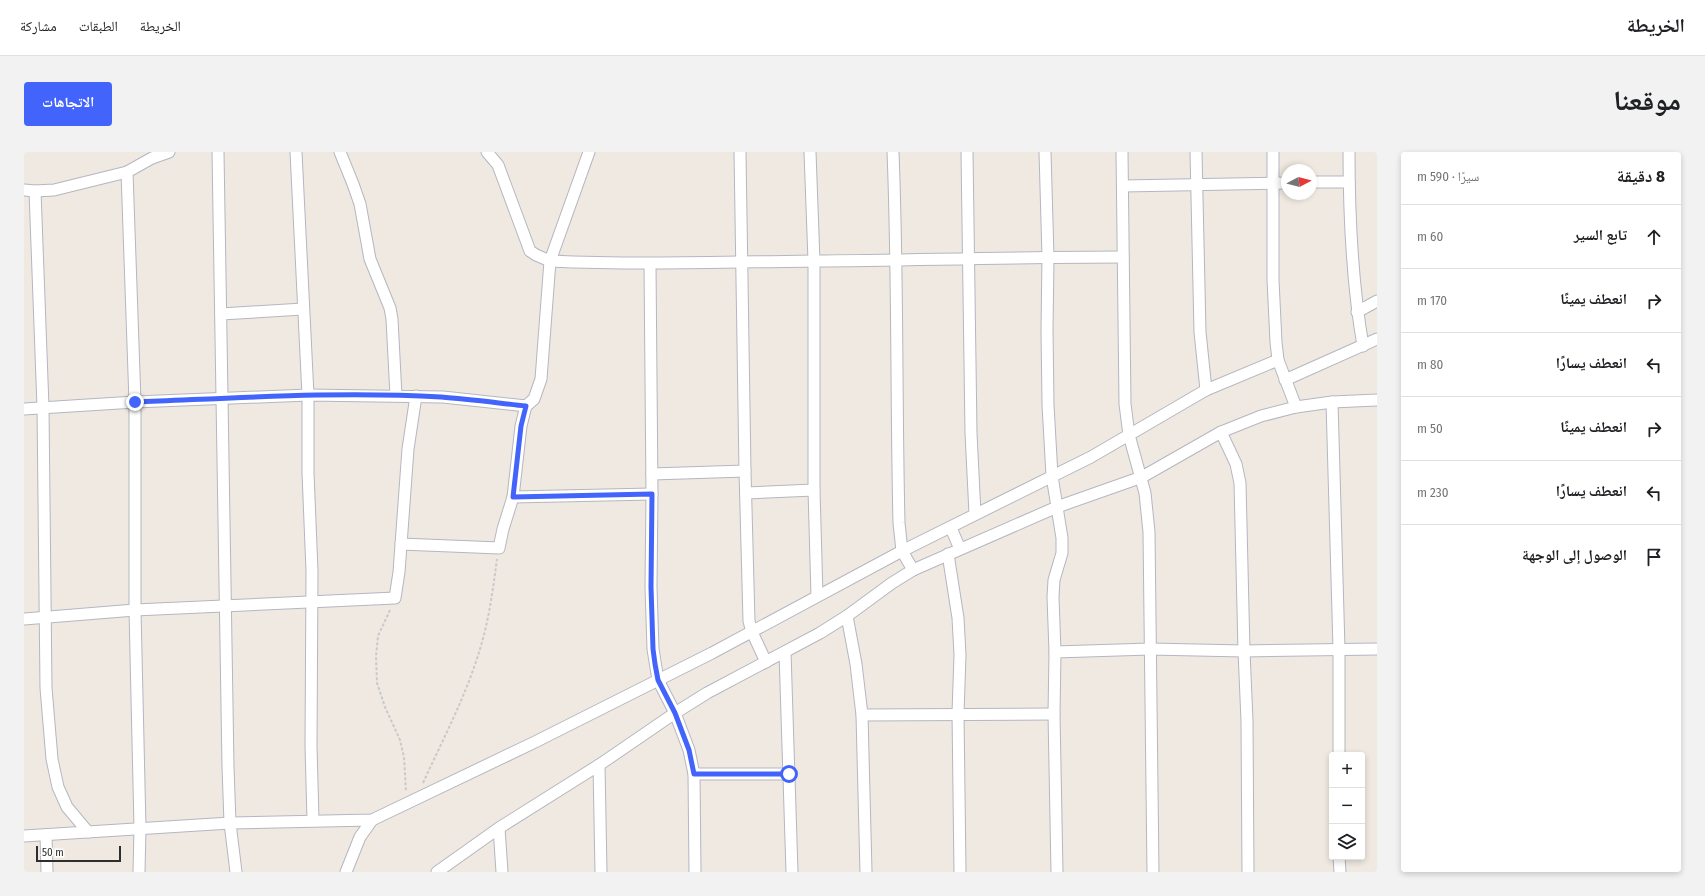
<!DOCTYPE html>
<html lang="ar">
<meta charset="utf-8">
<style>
:root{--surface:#fff;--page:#f2f2f2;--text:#202124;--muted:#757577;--line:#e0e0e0;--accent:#4264fb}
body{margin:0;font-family:"Fira Sans Condensed","Noto Naskh Arabic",sans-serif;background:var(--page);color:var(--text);direction:rtl}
.controls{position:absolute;right:12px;bottom:12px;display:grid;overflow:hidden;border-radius:4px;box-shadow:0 2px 6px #0003}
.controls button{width:36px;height:36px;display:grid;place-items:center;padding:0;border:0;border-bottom:1px solid var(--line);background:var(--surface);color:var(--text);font:20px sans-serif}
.compass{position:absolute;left:1257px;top:12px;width:36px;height:36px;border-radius:50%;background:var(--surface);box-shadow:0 2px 6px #0003;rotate:83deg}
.scale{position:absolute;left:12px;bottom:10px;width:85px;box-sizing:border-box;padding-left:4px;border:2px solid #2e2e2e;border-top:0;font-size:11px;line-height:14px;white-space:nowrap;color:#2e2e2e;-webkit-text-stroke:3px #fff;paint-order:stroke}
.stop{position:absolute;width:12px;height:12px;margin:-9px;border:3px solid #4264fb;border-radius:50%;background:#fff}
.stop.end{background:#4264fb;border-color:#fff;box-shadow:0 1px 4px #0008}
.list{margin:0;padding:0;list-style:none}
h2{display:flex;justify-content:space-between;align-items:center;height:52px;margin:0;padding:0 16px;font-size:17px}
h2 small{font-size:13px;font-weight:400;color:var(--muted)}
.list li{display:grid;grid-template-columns:26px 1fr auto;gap:12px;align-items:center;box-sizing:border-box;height:64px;padding:0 16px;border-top:1px solid var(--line)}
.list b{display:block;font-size:15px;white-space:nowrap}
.list em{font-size:13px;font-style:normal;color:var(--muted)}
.icon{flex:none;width:22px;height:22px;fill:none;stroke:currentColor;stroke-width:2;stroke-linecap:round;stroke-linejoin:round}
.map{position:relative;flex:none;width:1353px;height:720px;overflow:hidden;direction:ltr;border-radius:4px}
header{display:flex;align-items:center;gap:24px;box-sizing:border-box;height:56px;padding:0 20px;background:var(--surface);border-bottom:1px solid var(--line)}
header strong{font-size:19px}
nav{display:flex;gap:22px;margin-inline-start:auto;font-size:14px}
.intro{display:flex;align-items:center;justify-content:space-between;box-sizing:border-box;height:96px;padding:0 24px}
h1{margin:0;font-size:28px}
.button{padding:10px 18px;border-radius:4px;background:var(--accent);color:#fff;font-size:14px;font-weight:700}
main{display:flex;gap:24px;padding:0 24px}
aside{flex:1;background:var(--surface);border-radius:4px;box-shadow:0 2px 6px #0003}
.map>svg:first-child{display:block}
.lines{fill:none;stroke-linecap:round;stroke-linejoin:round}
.minor-casing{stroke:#b4b7c1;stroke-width:13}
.path{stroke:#c9c9c9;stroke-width:2;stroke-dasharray:3 2;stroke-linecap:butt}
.minor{stroke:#fff;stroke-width:11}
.route{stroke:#4264fb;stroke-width:5}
</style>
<header>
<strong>الخريطة</strong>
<nav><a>الخريطة</a><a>الطبقات</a><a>مشاركة</a></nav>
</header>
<div class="intro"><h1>موقعنا</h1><a class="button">الاتجاهات</a></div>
<main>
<aside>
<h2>8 دقيقة<small>سيرًا · 590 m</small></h2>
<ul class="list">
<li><svg class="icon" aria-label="ahead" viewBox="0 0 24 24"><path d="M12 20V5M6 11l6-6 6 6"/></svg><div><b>تابع السير</b></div><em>60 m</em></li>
<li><svg class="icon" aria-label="right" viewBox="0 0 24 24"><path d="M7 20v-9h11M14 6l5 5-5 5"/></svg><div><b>انعطف يمينًا</b></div><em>170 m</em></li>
<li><svg class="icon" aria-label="left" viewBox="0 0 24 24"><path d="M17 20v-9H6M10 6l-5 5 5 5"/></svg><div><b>انعطف يسارًا</b></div><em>80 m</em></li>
<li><svg class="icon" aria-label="right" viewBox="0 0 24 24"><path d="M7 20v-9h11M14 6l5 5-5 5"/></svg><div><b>انعطف يمينًا</b></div><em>50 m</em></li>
<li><svg class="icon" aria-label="left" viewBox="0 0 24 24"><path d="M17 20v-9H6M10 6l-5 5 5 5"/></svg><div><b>انعطف يسارًا</b></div><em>230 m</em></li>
<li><svg class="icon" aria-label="arrive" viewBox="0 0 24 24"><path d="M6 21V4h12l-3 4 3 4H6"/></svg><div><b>الوصول إلى الوجهة</b></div></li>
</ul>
</aside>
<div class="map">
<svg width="1353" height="720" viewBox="0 0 1353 720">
<rect width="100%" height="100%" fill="#efe9e1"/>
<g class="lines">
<defs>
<g id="minor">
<polyline points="194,0 204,615 206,671 212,720"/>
<polyline points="272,0 284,243 284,321 288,419 287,594 289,668"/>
<polyline points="316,0 329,32 336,52 346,107 366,156 368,167 372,244"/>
<path d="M 463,0 L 474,13 L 506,99 L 512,103 L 526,109 C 614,113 703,110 791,109 C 894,108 997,105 1099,105"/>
<polyline points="716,0 721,319 725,469 728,480 742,510"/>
<polyline points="786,0 790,109 790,338 793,444"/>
<path d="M 869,0 C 874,124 872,247 875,371 L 878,399 L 889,418"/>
<polyline points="943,0 947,281 951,362"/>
<polyline points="1021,0 1024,105 1023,178 1024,253 1028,324 1038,386 1038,401 1030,428 1029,445 1031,500 1030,562 1033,720"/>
<polyline points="1098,0 1101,252 1105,283 1121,341 1125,380 1129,720"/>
<polyline points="1172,0 1176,180 1182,238"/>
<polyline points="1249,0 1249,128 1252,190 1254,208 1272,255"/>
<path d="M 1325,0 C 1325,64 1328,130 1339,194"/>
<polyline points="103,20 111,250 111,458 116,676 115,720"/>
<polyline points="1287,30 1325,30"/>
<polyline points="1099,34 1263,31"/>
<polyline points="0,38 11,39 30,38 103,20 128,6 145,0"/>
<polyline points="11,39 19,255 22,536 28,607 34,635 43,655 64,680"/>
<polyline points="626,112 628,342 627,435 629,497 634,528 651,561 665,598 670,622 671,720"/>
<polyline points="1333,160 1353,149"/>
<polyline points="197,162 279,157"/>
<polyline points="1261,228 1353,187"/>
<polyline points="1308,250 1315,497 1315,603"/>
<polyline points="0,257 111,250 284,243 419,245 502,254"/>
<polyline points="1197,280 1212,312 1216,331 1220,499 1223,569 1224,720"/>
<polyline points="628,322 721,319"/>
<polyline points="722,341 790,338"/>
<polyline points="489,345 628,342"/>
<polyline points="927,376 936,397"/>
<polyline points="377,392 475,396 479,377 489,345 497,274 502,254 510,247 517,227 526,109 565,0"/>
<polyline points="924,402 934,466 936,503 934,561 936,720"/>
<polyline points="823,464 832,512 838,563 842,720"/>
<polyline points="0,467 111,458 371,446 375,420 384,297 392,244"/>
<polyline points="761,500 768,720"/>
<polyline points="1031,500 1126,497 1220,499 1353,497"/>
<polyline points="838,563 1030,562"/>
<polyline points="575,613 577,720"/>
<polyline points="670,622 765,622"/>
<polyline points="475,676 478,720"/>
<polyline points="22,683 23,720"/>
<polyline points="0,684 206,671 348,668 511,590 688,501 878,399 1067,305 1182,238 1254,208"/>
<polyline points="1315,705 1316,720"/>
<polyline points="322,720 336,685 348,668"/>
<polyline points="413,720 475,676 575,613 651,561 683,541 796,481 823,464 868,431 889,418 1033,355 1118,325 1197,280 1237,264 1272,255 1308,250 1353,248"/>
</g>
</defs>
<use href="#minor" class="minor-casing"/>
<g class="path">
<polyline points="366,458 354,484 352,504 353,531 361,555 376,588 380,605 382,640"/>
<path d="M 399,631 C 419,587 442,544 456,497 C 465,468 469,437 473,407"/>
</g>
<use href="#minor" class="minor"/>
</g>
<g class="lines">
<path class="route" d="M 111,250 C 213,246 315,239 417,245 C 445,247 474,251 502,254 L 497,274 L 489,345 L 628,342 L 627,435 L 629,497 L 631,512 L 634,528 L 651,561 L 665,598 L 670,622 L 765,622"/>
</g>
</svg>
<div class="controls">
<button>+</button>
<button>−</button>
<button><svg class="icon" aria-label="layers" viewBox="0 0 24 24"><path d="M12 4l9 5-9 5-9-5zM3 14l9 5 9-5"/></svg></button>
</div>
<svg class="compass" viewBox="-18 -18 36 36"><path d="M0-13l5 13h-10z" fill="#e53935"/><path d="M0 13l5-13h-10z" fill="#757577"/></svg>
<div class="scale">50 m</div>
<div class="stop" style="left:765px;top:622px"></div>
<div class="stop end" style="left:111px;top:250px"></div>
</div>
</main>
